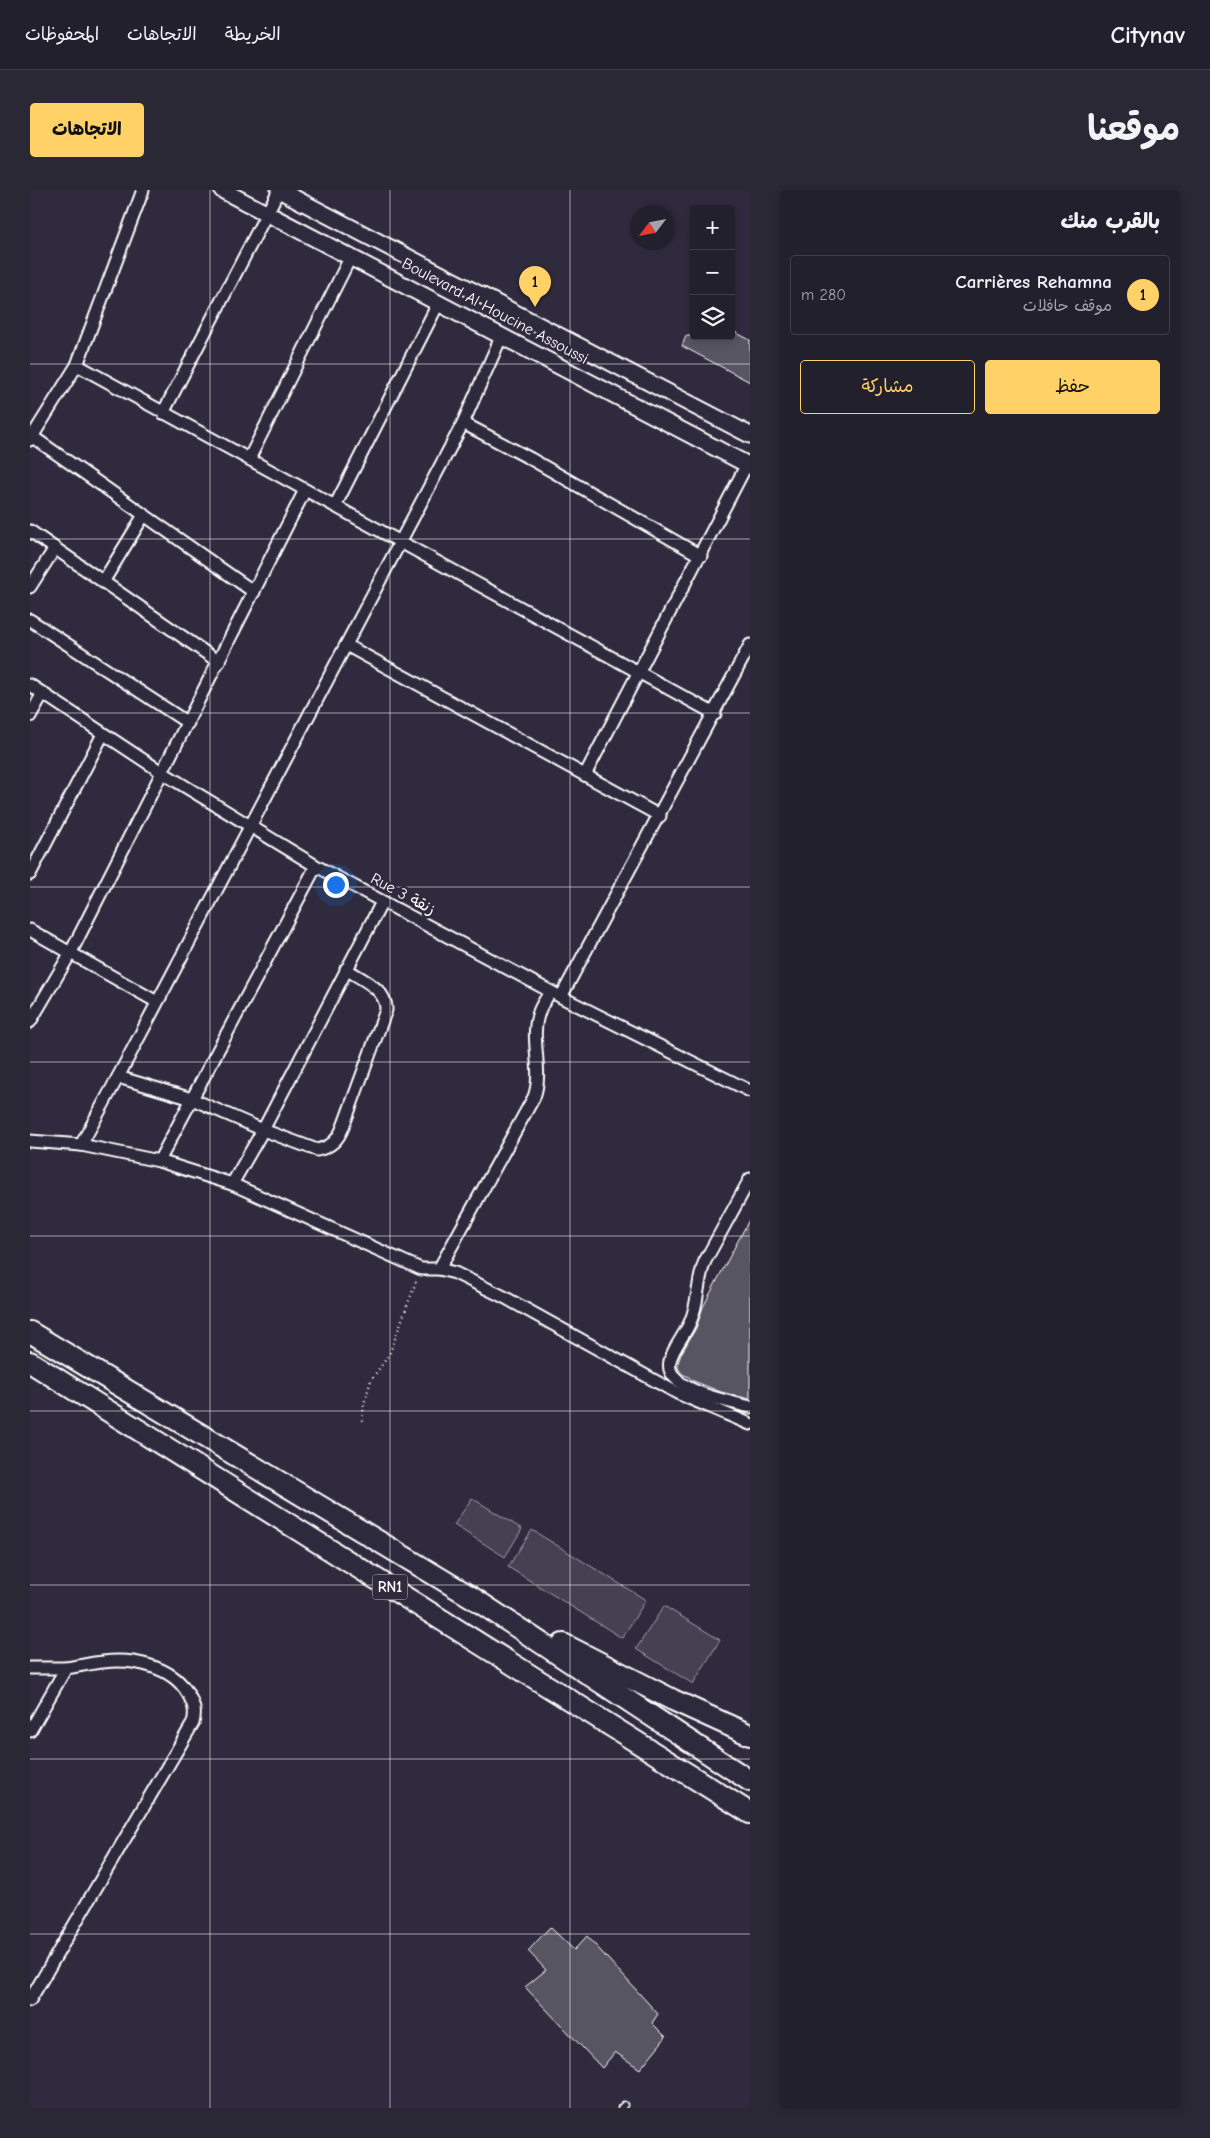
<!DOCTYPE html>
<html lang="ar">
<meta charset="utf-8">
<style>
:root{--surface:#23202e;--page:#2b2836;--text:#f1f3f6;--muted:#a3a3aa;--line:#403e4a;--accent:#ffd166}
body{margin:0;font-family:"Comic Neue","Playpen Sans Arabic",sans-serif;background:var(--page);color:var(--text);direction:rtl}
.controls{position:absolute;right:15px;top:15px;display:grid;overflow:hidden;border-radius:5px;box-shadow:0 2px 8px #0003}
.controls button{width:45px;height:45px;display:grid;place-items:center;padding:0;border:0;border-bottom:1px solid var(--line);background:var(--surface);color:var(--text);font:25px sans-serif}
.compass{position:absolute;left:600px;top:15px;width:45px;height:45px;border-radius:50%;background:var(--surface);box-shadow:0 2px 8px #0003;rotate:238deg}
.you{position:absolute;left:305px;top:694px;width:18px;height:18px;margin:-12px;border:4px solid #fff;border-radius:50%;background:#1a73e8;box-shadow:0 0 0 8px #1a73e833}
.badge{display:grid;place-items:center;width:32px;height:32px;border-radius:50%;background:var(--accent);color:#111;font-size:16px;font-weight:700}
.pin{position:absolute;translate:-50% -41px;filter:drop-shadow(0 1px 2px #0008)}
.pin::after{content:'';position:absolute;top:26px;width:18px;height:15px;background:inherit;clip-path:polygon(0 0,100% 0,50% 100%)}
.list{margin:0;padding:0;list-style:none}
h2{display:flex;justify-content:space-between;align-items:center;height:65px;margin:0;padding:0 20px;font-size:21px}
h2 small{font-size:16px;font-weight:400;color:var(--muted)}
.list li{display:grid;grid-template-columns:32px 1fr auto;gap:15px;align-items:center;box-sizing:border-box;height:80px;margin:0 10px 10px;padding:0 10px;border:1px solid var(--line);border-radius:5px}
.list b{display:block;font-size:19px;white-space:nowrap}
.list p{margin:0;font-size:16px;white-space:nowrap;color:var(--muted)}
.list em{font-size:16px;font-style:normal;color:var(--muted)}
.actions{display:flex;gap:10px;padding:15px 20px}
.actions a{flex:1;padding:11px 0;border:1px solid var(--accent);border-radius:5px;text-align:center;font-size:18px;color:var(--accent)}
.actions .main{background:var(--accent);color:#111}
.icon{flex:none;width:28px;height:28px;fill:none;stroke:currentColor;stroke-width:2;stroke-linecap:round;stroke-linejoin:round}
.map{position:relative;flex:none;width:720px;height:1918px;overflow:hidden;direction:ltr;border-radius:5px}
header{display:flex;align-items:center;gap:30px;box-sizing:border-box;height:70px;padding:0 25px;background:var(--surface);border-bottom:1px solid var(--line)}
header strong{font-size:24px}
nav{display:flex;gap:28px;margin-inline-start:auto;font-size:18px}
.intro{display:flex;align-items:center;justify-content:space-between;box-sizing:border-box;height:120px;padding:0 30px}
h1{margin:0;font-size:35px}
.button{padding:12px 22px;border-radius:5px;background:var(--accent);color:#111;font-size:18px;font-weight:700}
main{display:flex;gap:30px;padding:0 30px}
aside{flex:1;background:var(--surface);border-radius:5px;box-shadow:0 2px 8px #0003}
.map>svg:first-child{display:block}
.green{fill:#464152;stroke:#a2a0a8}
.building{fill:#595564;stroke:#fff}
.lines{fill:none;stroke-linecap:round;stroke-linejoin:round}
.service-casing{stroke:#fff;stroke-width:9}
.minor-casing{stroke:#fff;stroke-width:15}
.tertiary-casing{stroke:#fff;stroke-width:19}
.trunk-casing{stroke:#fff;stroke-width:24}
.path{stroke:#fff;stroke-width:2.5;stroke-dasharray:1 4;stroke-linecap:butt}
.service{stroke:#2f2a3d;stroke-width:5.5}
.minor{stroke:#2f2a3d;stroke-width:11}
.tertiary{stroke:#2f2a3d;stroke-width:15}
.trunk{stroke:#2f2a3d;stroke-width:20}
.grid{fill:none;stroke:#fff;stroke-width:1;stroke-opacity:0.55}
.labels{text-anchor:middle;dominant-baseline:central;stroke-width:5;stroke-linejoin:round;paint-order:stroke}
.shield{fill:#2f2a3d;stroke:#c1bfc5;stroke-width:1}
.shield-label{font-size:15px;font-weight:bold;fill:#fff}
.street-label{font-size:16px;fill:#fff;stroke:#2f2a3d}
</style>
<header>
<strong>Citynav</strong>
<nav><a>الخريطة</a><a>الاتجاهات</a><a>المحفوظات</a></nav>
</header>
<div class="intro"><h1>موقعنا</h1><a class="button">الاتجاهات</a></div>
<main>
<aside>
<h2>بالقرب منك<small></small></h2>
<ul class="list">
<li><span class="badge">1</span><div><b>Carrières Rehamna</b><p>موقف حافلات</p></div><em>280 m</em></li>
</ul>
<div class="actions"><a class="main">حفظ</a><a>مشاركة</a></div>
</aside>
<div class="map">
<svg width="720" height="1918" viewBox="0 0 720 1918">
<rect width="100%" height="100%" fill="#2f2a3d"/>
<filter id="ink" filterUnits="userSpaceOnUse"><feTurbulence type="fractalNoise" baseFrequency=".02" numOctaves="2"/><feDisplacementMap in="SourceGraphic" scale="10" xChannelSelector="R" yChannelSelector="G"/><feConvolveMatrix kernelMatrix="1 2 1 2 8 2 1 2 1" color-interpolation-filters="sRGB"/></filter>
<g filter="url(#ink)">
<g class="green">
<polygon points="442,1308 492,1339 475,1367 424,1335"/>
<polygon points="502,1340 616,1410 592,1448 478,1377"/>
<polygon points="634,1416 690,1450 663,1494 606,1459"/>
</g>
<g class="building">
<polygon points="701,140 720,150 720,192 652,156 656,146 701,146"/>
<polygon points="720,1028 720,1209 691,1202 661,1190 659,1187 652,1184 648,1178 648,1173 651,1164 666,1138 673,1117"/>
<polygon points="520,1737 544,1760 557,1746 628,1824 622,1833 636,1847 610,1879 585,1862 572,1878 495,1797 516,1780 498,1761"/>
</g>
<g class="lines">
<defs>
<polyline id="service" points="591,1918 594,1915"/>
<g id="minor">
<polyline points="47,175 685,524"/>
<polyline points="133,223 249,0"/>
<polyline points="433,233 501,269 671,366"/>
<polyline points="0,245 224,402"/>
<polyline points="0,250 47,175 113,0"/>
<polyline points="219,269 321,66"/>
<polyline points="305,316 409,112"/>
<polyline points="0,341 189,472"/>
<polyline points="73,392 114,325"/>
<polyline points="0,397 25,358"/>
<polyline points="0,430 158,533"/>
<polyline points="316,455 630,626"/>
<polyline points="0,495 133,583 286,676 531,807 720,901"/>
<polyline points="0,526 13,503"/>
<polyline points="555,585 717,274"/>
<polyline points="0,684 73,544"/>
<polyline points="0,740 127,812"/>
<polyline points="531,807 720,455"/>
<polyline points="0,832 40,764 275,300"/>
<path d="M 88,887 L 162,909 L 233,940 L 287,960 C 301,957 308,950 313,937 L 356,820 C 357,799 331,789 316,779"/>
<polyline points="0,951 51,955 129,971 202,994 391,1079 409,1079 425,1083 474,1107 647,1203 720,1234"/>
<polyline points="51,955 88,887 433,233 472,145"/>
<polyline points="129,971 286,676"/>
<path d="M 720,989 L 675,1071 C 667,1090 669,1111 661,1130 C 656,1144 643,1157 640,1171 C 633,1200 701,1212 720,1217"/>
<polyline points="202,994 233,940 352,712"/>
<path d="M 409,1079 L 504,907 C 514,880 499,849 509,822 C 511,815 517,808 520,802"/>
<path d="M 0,1478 C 12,1478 23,1478 35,1478 C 47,1477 60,1473 73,1472 C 102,1468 143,1476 158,1504 C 164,1514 166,1522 163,1533 L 0,1810"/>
<polyline points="0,1541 36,1478"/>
</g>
<g id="tertiary">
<polyline points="192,0 720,276"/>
<polyline points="249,0 720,245"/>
</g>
<g id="trunk">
<polyline points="0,1142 443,1408 720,1591"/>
<polyline points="0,1172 720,1623"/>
<polyline points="533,1454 643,1510 720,1545"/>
</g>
</defs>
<use href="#service" class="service-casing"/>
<use href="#minor" class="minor-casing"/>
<use href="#tertiary" class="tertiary-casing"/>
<use href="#trunk" class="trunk-casing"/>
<polyline class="path" points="332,1231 334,1214 341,1190 359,1165 387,1089"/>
<use href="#service" class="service"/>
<use href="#minor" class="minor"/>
<use href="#tertiary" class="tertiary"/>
<use href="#trunk" class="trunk"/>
</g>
</g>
<path class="grid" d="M 180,0 L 180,1918M 360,0 L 360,1918M 540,0 L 540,1918M 0,174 L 720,174M 0,349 L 720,349M 0,523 L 720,523M 0,697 L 720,697M 0,872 L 720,872M 0,1046 L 720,1046M 0,1221 L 720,1221M 0,1395 L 720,1395M 0,1569 L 720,1569M 0,1744 L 720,1744"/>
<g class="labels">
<rect class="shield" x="342.5" y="1384.5" width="35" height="25" rx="4"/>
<g class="shield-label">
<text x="360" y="1397">RN1</text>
</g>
<g class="street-label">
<text transform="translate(465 121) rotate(28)">Boulevard Al Houcine Assoussi</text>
<text transform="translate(373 704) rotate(28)">Rue 3 زنقة</text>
</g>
</g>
</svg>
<div class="controls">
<button>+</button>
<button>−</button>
<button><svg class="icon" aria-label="layers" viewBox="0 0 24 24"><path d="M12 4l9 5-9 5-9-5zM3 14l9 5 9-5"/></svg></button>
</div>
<svg class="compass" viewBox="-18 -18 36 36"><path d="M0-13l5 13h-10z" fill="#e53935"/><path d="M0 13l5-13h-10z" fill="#a3a3aa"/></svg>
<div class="you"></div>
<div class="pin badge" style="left:505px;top:117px">1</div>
</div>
</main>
